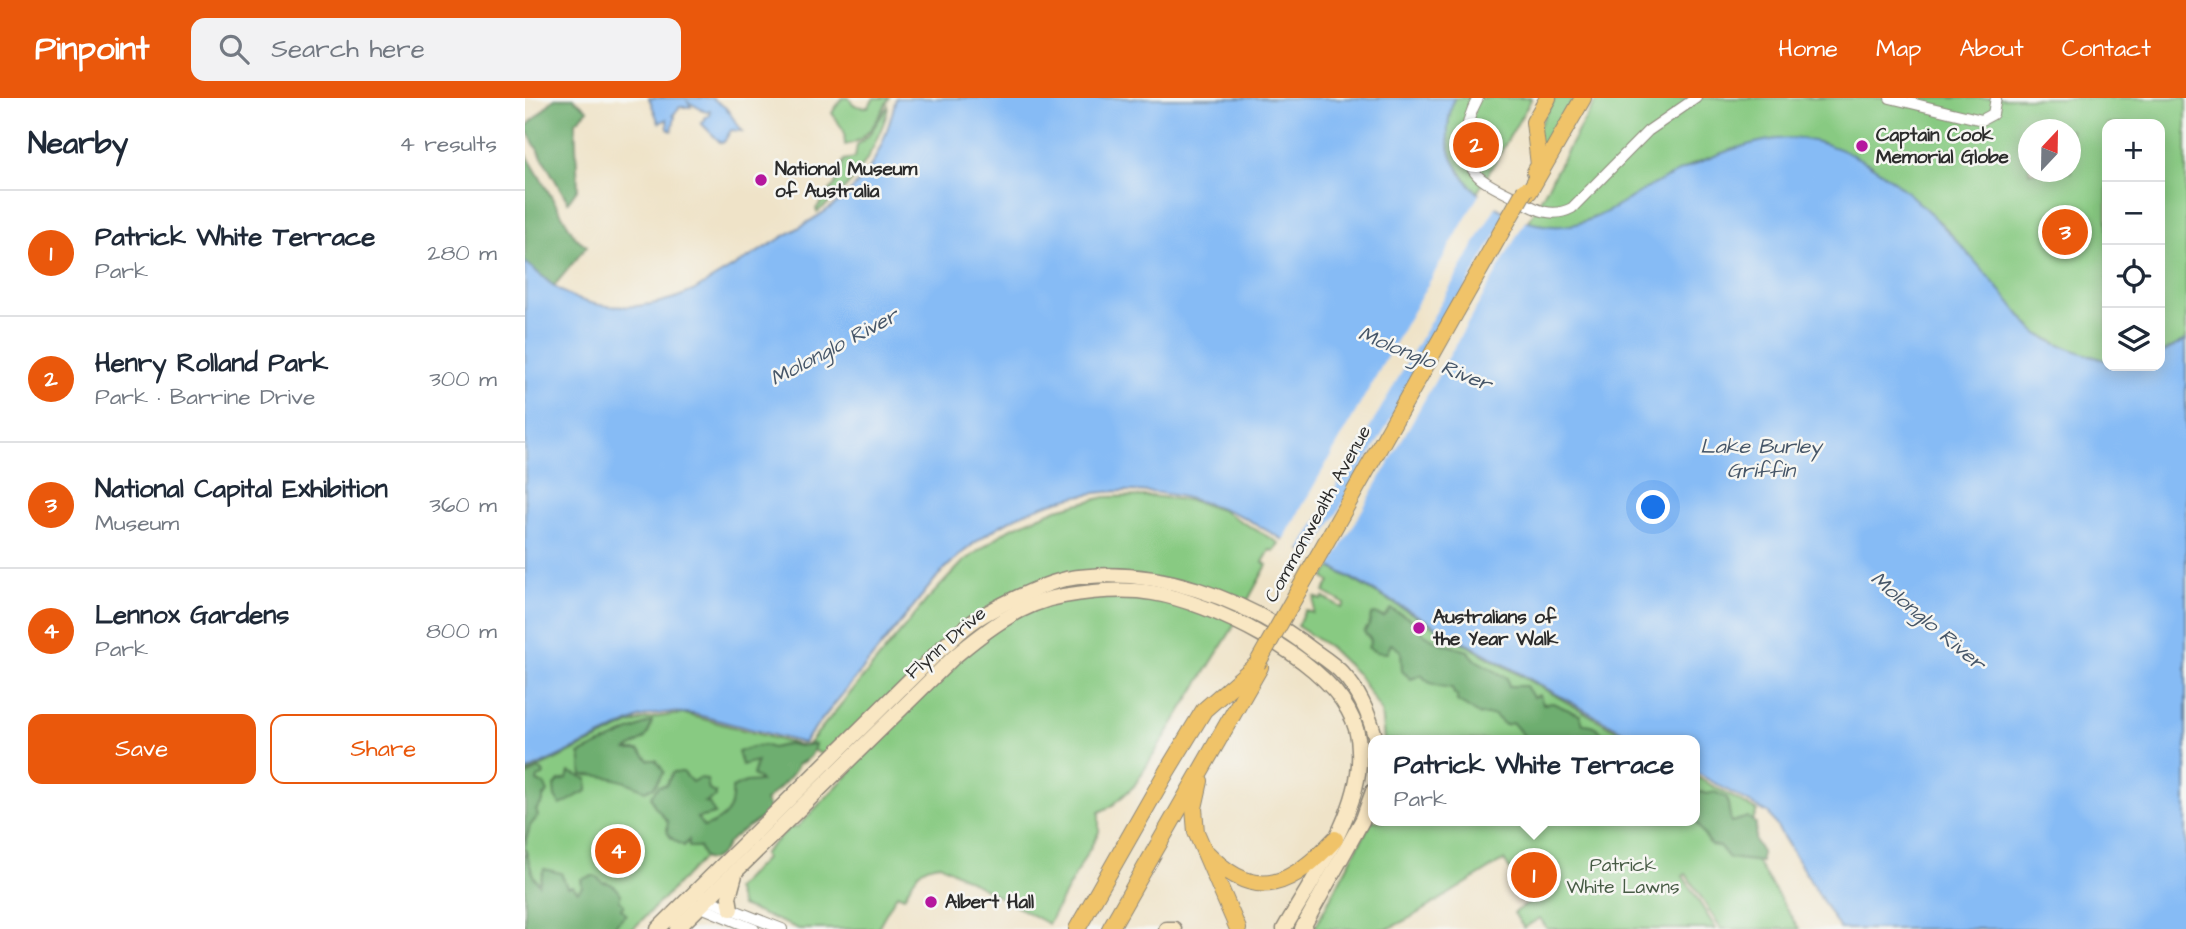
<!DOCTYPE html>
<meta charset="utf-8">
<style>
:root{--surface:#fff;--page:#f2f2f3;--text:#1f2937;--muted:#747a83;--line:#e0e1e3;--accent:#ea580c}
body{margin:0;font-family:"Architects Daughter",sans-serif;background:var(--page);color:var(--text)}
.controls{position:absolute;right:21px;top:21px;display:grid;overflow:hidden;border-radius:14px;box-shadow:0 4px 18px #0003}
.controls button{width:63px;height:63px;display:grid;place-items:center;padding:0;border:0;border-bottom:2px solid var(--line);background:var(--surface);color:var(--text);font:35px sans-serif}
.compass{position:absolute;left:1493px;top:21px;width:63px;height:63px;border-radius:50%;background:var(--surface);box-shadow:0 4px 18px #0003;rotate:22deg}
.you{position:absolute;left:1129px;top:410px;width:24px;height:24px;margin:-18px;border:5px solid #fff;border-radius:50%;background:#1a73e8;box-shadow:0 0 0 10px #1a73e833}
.badge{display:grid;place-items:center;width:46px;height:46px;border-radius:50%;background:var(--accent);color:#fff;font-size:23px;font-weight:700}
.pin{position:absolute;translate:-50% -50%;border:4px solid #fff;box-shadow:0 2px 7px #0006}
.popup{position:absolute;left:843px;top:637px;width:332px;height:91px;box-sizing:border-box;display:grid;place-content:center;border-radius:14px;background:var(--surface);filter:drop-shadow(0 2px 5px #0005);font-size:23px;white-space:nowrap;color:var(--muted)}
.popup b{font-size:26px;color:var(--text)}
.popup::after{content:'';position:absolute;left:50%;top:100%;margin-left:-14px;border:14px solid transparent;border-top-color:var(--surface)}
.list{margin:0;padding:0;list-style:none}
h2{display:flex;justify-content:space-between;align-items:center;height:91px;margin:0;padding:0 28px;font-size:30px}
h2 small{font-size:23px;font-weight:400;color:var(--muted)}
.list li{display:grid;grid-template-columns:46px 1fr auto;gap:21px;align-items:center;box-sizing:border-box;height:126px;padding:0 28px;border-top:2px solid var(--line)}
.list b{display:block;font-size:26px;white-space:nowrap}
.list p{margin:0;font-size:23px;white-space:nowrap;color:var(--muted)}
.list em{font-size:23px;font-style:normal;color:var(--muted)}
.actions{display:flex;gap:14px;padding:21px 28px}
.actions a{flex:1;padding:16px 0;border:2px solid var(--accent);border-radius:14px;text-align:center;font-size:24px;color:var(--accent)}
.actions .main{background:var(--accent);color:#fff}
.icon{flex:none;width:38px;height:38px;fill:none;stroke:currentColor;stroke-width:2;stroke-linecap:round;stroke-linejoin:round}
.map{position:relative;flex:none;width:1661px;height:831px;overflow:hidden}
header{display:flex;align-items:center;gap:42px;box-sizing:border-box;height:98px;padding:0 35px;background:var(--accent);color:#fff}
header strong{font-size:33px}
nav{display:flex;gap:38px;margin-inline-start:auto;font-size:24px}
.search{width:490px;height:63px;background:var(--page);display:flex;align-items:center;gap:18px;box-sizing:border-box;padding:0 24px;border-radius:14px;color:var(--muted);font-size:26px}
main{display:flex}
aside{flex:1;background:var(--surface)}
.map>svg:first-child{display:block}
.green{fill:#88ca82;stroke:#5a7a56;stroke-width:2;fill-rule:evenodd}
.forest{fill:#6eae70;stroke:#4c6c4e;stroke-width:2}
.water{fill:#86bbf5;stroke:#587390;stroke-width:2}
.pier{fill:#efe3c8}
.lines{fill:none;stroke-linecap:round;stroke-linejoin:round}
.minor-casing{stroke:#8d877a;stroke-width:12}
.secondary-casing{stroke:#8d877a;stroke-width:17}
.trunk-casing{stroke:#8d877a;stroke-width:18}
.minor{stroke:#fff;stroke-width:10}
.secondary{stroke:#f9e7c3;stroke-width:14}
.trunk{stroke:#f0c369;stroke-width:16}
.trunk-bridge-casing{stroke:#8d877a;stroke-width:18;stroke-linecap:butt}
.trunk-bridge{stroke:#f0c369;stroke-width:16}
.poi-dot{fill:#b5179e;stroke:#f6f6f2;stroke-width:2.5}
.labels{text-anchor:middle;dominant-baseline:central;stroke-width:5;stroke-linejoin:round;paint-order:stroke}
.poi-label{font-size:19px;font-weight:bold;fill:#2b2b2b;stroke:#f6f6f2;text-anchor:start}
.street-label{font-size:19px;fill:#2b2b2b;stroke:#f6f6f2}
.park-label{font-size:19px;fill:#475b45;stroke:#f6f6f2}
.water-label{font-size:21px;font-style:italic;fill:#465668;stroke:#f6f6f2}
</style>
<header>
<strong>Pinpoint</strong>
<div class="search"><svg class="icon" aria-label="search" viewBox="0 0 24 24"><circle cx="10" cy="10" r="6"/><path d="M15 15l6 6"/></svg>Search here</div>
<nav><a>Home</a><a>Map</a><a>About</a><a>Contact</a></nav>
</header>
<main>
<aside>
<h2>Nearby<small>4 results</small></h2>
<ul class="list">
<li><span class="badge">1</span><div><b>Patrick White Terrace</b><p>Park</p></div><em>280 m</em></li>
<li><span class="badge">2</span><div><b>Henry Rolland Park</b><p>Park · Barrine Drive</p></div><em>300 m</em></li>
<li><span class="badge">3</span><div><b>National Capital Exhibition</b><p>Museum</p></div><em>360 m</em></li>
<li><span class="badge">4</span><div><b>Lennox Gardens</b><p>Park</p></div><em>800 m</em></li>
</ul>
<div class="actions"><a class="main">Save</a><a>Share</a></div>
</aside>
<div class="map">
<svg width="1661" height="831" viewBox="0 0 1661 831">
<rect width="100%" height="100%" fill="#f6f6f2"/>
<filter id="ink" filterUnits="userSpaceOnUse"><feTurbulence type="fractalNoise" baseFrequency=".0143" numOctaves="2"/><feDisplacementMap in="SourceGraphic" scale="14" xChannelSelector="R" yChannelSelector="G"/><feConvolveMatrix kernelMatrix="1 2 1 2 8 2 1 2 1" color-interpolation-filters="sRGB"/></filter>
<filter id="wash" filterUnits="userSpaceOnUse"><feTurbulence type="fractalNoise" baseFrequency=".00686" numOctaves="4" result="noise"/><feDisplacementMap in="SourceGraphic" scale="28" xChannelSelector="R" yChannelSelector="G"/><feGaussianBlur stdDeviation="1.57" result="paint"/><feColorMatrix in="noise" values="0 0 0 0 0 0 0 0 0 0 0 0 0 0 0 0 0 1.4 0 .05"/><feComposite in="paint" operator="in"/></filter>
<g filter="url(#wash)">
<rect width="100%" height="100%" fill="#efe3c8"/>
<g class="green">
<path d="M 317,0 L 324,0 C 328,9 335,9 343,9 L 349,0 L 364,0 C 355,18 342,45 320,47 L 319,33 L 307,15 Z"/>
<path d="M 929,0 L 1007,0 L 952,95 C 923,63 916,41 929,0 Z"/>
<polygon points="1030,0 1049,0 1018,54 1004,46"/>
<path d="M 1073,0 L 1661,0 L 1661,242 L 1635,256 L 1635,26 L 1582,26 L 1582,263 L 1539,249 L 1511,235 L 1419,128 L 1396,107 L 1345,66 L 1298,45 L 1274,41 L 1208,51 L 1168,66 L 1079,116 L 1051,126 L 1034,129 L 1003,125 L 1054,31 ZM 1504,32 L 1546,32 L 1546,74 L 1504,74 Z"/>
<path d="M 363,8 C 363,17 357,29 353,38 C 340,71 321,93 292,114 L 291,111 L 310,86 L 319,62 L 330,60 L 332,47 L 343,38 Z"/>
<path d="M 625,398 L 668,403 L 696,412 L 754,445 L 749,453 L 745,452 L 738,464 L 742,467 L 706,533 L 609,688 L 587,708 L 574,714 L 574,734 L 523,826 L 415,766 C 392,768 389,781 379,799 L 372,796 L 352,831 L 274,831 L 216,808 L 210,791 L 240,761 L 238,756 L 264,730 L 272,729 L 327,673 L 287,651 L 108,831 L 0,831 L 0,676 L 105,626 C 124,619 140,617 160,616 L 281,649 L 401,503 L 438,464 L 484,431 L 532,411 L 580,399 Z"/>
<polygon points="805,469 1108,642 859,642 856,613 833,577 804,549 772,528 780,512 788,515 790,499 797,502 798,499 817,510 820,506 799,494 805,484 799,480"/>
<polygon points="1170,678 1232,713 1218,742 1274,831 1196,831 1161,776 1158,778 1191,831 1022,831 1015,820 999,830 989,815 1005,804 979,762 885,820 863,831 789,831 848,720 848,723 1170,723"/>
</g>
<g class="forest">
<polygon points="30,0 48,0 63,12 50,25 53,90 43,104 0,30"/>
<polygon points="0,54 50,139 62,148 29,188 0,164"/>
<path d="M 866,511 L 892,524 L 898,535 L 913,544 L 943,553 L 951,562 L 982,580 L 984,588 L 1001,588 L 1008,599 L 1015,597 L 1018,606 L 1028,605 L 1055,617 L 1058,626 C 1070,626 1076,632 1081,642 L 1002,642 L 988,625 L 980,627 L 969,617 L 955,617 L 932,603 L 932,597 L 929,596 L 927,590 C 917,589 902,587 897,577 L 886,581 L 877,573 L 876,553 L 866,546 L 862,555 L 851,554 L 843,550 L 846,542 L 839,534 L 844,527 L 846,517 L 850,516 L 859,519 Z"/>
<path d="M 127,623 C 121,647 118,639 102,652 L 114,652 L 124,662 L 131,662 L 139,674 L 129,689 L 120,693 C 100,681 80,677 57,677 C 55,669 58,663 54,656 Z"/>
<path d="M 264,646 L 274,648 L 290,646 C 288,657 284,662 273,666 C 271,675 248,696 240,703 L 245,712 C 236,723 220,730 209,739 C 201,745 200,754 191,760 C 185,763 186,762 180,761 L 174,749 L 164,749 L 164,742 L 159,748 C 148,742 139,738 143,724 L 129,707 L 126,698 L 134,688 L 141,687 L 148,674 L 158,674 L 167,684 L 174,680 L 182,681 L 184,692 L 191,695 L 191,699 L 180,704 L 184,705 L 190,716 L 172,720 L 179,729 C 200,722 209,712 207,690 L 221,684 L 236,683 L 228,677 L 232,663 L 217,667 L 213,654 L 227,649 L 239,647 L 247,650 Z"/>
<polygon points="14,671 18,673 19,676 13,680 12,684 20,687 23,694 18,699 18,704 11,712 13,718 5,728 0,748 0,678"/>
<path d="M 44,674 L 62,681 L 62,693 C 51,697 46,703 35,707 L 30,699 L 29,689 L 34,683 L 42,681 Z"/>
<polygon points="1170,692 1182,696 1190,694 1202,700 1206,724 1223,719 1231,726 1230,743 1236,753 1236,764 1204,760 1195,749 1186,747 1170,723"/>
<path d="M 0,750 L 8,777 L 14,786 L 19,771 L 36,775 L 42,789 L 47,788 L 53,793 L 57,789 L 56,781 C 67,779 69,774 77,784 C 85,784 92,789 96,796 L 94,802 L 99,807 L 96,811 L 101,816 L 90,827 L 93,831 L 0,831 Z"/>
</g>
<g class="water">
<polygon points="124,0 187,0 201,10 217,33 206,32 199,44 196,45 176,25 180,22 180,19 184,18 185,13 181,14 163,4 166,9 155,9 148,17 150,19 147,33 143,31 142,21 134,25"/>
<path d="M 371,0 L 929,0 C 918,35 920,60 946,88 C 970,115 1014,135 1051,126 C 1075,120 1096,106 1117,93 C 1158,70 1229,35 1277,41 C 1359,52 1423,133 1475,192 C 1487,204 1500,227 1513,236 C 1534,250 1559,255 1582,263 L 1582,268 L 1635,268 L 1635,256 L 1661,242 L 1661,831 L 1315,831 L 1244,716 L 1170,674 L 1170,642 L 1113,642 L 718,419 C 608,370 495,391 412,479 L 278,645 L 169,616 C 150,613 133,614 114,620 L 0,674 L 0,164 C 10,172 19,181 30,189 C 70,217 125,212 168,193 C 197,175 227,158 256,140 C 285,123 316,107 338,79 C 355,58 365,26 371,0 Z"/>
</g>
<g class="pier">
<polygon points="956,93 973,105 774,454 757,444"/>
<polygon points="985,112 1002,120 804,471 786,461"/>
</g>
</g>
<g filter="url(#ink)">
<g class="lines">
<defs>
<g id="minor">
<path d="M 953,0 C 941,22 932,57 953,78 C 962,87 979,94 991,100 C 1010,111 1026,121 1047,110 L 1123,33 L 1171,0"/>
<polyline points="1365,0 1457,22 1468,16 1471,0"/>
<polyline points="179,800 257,831"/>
<polyline points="171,807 229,831"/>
</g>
<g id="secondary">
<polyline points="206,811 204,799 210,777"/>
<path d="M 133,831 L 417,550 C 427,542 435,533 445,526 C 465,511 517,486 541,481 C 628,466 721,500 789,553 C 799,560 810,567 818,576 C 835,594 845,619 851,642"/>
<path d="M 152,831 L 429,559 C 461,532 496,505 538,498 C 567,493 600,490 628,495 C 688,505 794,558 823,612 C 830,624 834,639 834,653 C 838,711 787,782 759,831"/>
<polyline points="641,831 649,831"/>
<polyline points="777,831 838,721 848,693"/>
</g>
<g id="trunk">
<polyline points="1010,74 1014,67 1009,24 1023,0"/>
<polyline points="1004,94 1058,0"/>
<polyline points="675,683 669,710 671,734 713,831"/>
<path d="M 682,755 C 732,807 768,786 810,741"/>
<polyline points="552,831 642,673 679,612 732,566"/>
<polyline points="585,831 735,569"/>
</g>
</defs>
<use href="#minor" class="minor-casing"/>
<use href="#secondary" class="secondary-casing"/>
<use href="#trunk" class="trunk-casing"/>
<use href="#minor" class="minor"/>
<use href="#secondary" class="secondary"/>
<use href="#trunk" class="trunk"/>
<defs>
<polyline id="trunk-bridge" points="732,566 1000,92"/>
</defs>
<use href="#trunk-bridge" class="trunk-bridge-casing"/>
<use href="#trunk-bridge" class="trunk-bridge"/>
</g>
</g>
<g class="poi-dot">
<circle cx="1337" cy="48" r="7"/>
<circle cx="236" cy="82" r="7"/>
<circle cx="894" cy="530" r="7"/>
<circle cx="406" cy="804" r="7"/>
</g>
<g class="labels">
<g class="poi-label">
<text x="1351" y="37">Captain Cook<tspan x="1351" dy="22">Memorial Globe</tspan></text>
<text x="250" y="71">National Museum<tspan x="250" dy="22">of Australia</tspan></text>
<text x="908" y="519">Australians of<tspan x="908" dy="22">the Year Walk</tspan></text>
<text x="420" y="804">Albert Hall</text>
</g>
<g class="street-label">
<text transform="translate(793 416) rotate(-61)">Commonwealth Avenue</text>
<text transform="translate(421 545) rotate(-41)">Flynn Drive</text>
</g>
<g class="park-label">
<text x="1098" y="767">Patrick<tspan x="1098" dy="22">White Lawns</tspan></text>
</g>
<g class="water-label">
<text transform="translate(309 249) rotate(-28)">Molonglo River</text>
<text transform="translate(900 261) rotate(22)">Molonglo River</text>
<text x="1236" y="348">Lake Burley<tspan x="1236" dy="24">Griffin</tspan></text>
<text transform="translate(1403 523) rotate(40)">Molonglo River</text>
</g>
</g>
</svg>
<div class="controls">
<button>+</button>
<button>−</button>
<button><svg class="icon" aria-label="locate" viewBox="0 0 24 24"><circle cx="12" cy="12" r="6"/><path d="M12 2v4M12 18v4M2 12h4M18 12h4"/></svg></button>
<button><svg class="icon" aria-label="layers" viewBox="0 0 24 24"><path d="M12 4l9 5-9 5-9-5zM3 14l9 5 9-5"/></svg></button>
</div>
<svg class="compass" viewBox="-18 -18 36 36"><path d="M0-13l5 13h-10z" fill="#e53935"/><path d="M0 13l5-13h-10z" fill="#747a83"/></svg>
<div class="you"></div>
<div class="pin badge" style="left:1009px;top:777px">1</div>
<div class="popup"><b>Patrick White Terrace</b>Park</div>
<div class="pin badge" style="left:951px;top:47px">2</div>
<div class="pin badge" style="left:1540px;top:134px">3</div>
<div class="pin badge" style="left:93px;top:753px">4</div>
</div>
</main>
